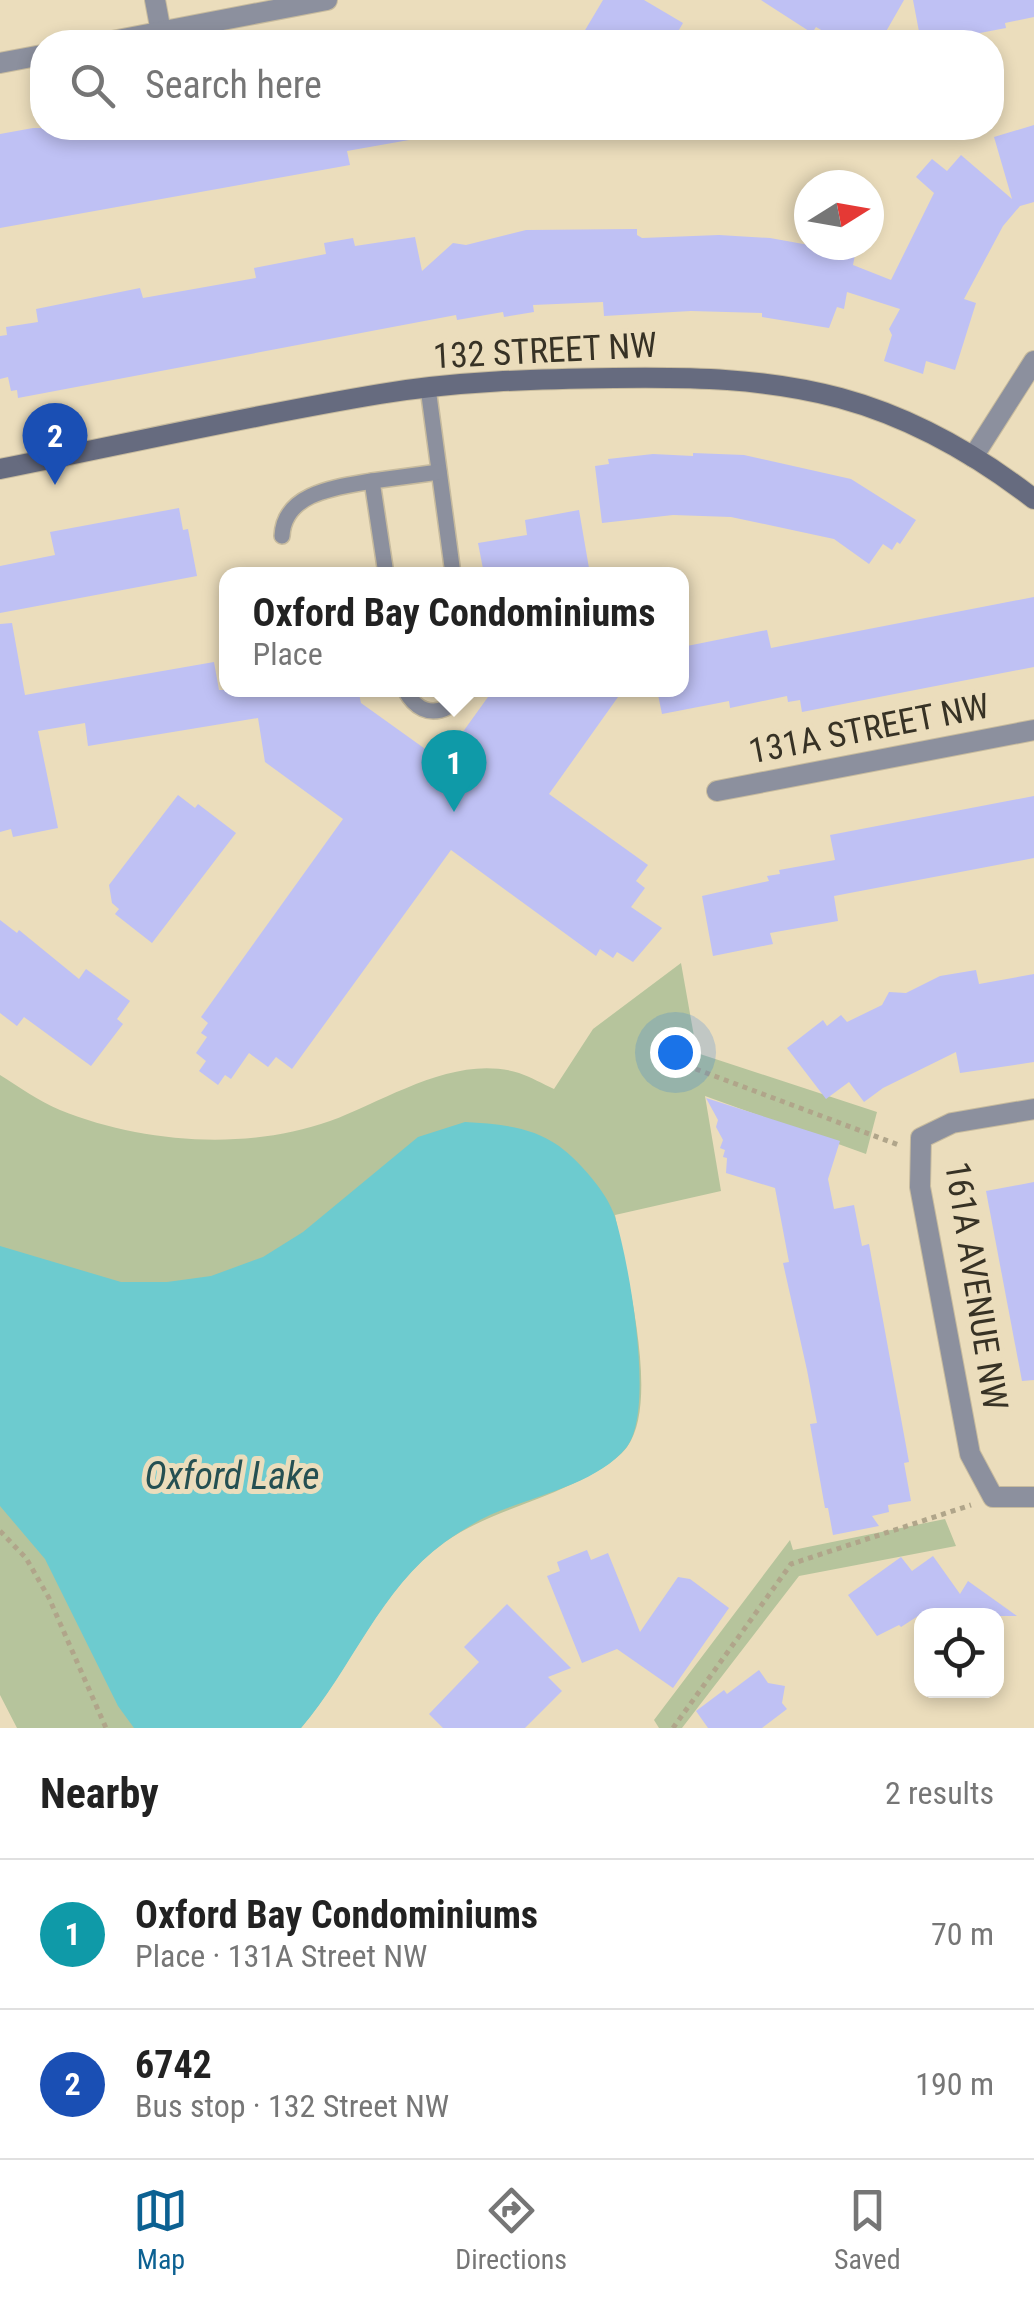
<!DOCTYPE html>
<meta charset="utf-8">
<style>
:root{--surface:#fff;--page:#f6f6f6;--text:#222;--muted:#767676;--line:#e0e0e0;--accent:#0c6192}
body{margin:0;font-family:"Roboto Condensed",sans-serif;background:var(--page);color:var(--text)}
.controls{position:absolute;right:30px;bottom:30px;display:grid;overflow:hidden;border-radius:20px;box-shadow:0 5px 15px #0003}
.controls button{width:90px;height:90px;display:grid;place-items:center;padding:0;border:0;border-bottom:2px solid var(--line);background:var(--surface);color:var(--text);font:50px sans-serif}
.compass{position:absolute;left:794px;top:170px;width:90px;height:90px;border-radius:50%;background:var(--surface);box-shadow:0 5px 15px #0003;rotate:79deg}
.you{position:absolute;left:675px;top:1052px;width:35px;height:35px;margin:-25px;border:8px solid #fff;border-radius:50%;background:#1a73e8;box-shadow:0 0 0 15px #1a73e833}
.badge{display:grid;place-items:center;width:65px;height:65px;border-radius:50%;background:var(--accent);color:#fff;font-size:32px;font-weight:700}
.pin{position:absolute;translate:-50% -82px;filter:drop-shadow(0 2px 5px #0008)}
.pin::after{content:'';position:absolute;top:52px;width:35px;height:30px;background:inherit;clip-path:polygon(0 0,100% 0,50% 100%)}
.popup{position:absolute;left:219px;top:567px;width:470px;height:130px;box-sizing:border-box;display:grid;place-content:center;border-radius:20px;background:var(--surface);filter:drop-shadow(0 2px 8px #0005);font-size:32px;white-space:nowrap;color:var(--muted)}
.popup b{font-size:38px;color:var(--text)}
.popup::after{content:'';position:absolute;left:50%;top:100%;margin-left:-20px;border:20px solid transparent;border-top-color:var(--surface)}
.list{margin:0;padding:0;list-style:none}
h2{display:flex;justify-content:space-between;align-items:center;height:130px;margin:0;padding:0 40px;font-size:42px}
h2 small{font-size:32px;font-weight:400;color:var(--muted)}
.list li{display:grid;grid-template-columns:65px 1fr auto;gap:30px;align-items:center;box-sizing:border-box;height:150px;padding:0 40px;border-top:2px solid var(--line)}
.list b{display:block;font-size:38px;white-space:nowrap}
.list p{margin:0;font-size:32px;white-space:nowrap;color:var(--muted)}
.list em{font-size:32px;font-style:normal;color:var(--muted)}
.icon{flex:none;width:55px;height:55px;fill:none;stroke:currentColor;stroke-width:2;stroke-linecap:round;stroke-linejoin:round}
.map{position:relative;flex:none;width:1034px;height:1728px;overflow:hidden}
.search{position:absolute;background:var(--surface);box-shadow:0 5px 15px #0003;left:30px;right:30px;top:30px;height:110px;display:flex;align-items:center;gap:25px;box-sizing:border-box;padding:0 35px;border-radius:40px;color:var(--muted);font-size:38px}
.sheet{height:430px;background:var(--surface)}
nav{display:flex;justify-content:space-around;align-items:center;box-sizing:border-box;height:140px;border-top:2px solid var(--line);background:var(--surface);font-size:28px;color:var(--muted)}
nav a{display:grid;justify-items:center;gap:5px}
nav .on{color:var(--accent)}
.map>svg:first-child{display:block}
.green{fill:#b6c49c}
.water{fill:#6dcbcf}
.building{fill:#bfc1f4}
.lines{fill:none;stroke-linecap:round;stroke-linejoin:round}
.lane-casing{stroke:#c7bb9e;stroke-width:18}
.street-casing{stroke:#c7bb9e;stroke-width:22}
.secondary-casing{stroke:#c7bb9e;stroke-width:22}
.path{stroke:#b0a58a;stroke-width:5;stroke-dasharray:5 5;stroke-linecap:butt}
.lane{stroke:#8c909e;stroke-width:15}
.street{stroke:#8c909e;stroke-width:20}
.secondary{stroke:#666b7f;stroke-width:20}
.labels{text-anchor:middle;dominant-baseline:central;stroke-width:10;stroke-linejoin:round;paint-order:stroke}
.street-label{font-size:35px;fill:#373225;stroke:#ebddbc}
.water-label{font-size:38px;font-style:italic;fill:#255052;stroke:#ebddbc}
</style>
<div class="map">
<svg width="1034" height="1728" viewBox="0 0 1034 1728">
<rect width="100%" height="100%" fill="#ebddbc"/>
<g class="green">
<path d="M 681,963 L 697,1053 L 877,1112 L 866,1154 L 705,1096 L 721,1191 L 615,1215 C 625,1269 661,1401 627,1447 C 615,1463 588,1477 570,1485 C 528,1505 484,1515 445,1542 C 380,1588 351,1669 301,1728 L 17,1728 L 0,1695 L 0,1075 C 19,1087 39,1101 60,1110 C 142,1143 246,1151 330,1121 C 387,1100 456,1053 519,1073 C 531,1077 543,1084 554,1089 L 593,1029 Z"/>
<polygon points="945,1519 956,1546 799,1576 682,1728 659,1728 654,1720 790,1540 793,1550"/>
</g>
<path class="water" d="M 465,1122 C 498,1124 531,1126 559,1146 C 580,1162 607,1192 615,1217 C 629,1262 656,1412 626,1448 C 597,1484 530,1497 490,1515 C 475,1522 458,1533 445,1542 C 380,1589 352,1669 301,1728 L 134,1728 L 118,1706 L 45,1559 L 0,1506 L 0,1246 L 121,1282 L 167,1282 L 211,1276 L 263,1257 L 303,1232 L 418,1137 Z"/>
<g class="building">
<polygon points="603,0 644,0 683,23 672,42 578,42"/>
<polygon points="761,0 904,0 880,42 842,42 816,27 812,33"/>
<polygon points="913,0 1034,0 1034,17 1005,23 1006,28 959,37 960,42 921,42"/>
<polygon points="1034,125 1034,202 1020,206 1003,226 964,299 976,303 955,370 926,361 923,374 884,361 892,335 889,329 900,309 847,292 844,309 837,307 829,328 762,317 762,313 691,311 604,316 603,302 533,305 534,312 504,317 503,312 457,320 456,315 18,398 17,390 11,391 8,377 0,379 0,336 7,335 6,327 38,322 36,309 140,288 143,298 256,278 254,268 326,254 324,243 353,238 355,246 415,237 422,271 453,243 466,245 526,230 637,229 637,235 642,238 719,235 770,238 809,245 842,245 841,248 856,250 853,265 891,280 934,193 916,177 932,159 947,171 961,155 1012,199 994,137"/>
<polygon points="33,128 51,128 52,134 86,128 407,128 409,140 347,151 350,165 0,228 0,134"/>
<polygon points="693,453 744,455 851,479 916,520 900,544 897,542 892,550 883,544 869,564 834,539 731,517 673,515 602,523 595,466 609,464 608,459 653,454 693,456"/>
<polygon points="179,508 183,530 188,529 197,576 0,613 0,566 55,555 50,532"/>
<polygon points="579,510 590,574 484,574 478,543 527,535 525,520"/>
<polygon points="1034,597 1034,667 802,712 800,700 788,702 787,696 730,708 729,701 662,714 657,690 682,690 682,647 767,630 771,648"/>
<polygon points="12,623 25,695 214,662 219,690 358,690 361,703 442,761 493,690 623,690 549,794 648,865 636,881 645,888 631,907 662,928 633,962 617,952 613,958 600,949 596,956 451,850 292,1069 276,1057 268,1067 249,1053 231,1079 225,1075 218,1085 199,1071 206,1061 196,1053 207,1037 201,1033 208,1023 201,1017 343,819 265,762 258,718 88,746 85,723 38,731 58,828 13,837 11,829 0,832 0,624"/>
<polygon points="178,795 195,808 198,804 236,833 152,943 115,914 119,909 112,903 109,885"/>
<polygon points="1034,796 1034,858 834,896 838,921 770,933 773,944 713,956 702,896 769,881 767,876 780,874 779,870 835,860 830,835"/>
<polygon points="0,920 17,933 19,930 79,979 86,969 130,1001 117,1019 123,1024 91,1066 24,1017 17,1026 0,1013"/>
<polygon points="976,970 979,984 1034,974 1034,1062 960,1073 956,1052 883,1088 864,1102 849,1082 826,1099 787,1048 823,1020 827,1026 841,1015 847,1022 882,1005 889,992 906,993 940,976"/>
<polygon points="706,1098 840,1141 828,1179 834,1209 854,1205 862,1246 869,1244 909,1462 904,1463 911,1501 888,1505 889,1512 872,1516 879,1526 833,1535 828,1508 825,1508 810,1424 817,1423 807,1370 783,1263 789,1262 775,1188 726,1173 727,1158 723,1157 725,1150 720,1148 723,1140 716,1127 718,1120"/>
<polygon points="1034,1182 1034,1380 1022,1381 986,1191"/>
<polygon points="587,1550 591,1560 608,1553 640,1632 678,1577 690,1579 729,1608 673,1688 617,1649 582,1663 547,1576 560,1571 557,1562"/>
<polygon points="933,1556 960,1594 968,1581 1017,1616 918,1616 901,1627 899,1625 877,1636 848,1595 901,1557 912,1571"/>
<polygon points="507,1604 571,1668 548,1677 562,1691 525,1728 443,1728 429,1714 479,1662 464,1647"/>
<polygon points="759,1670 768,1683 785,1686 782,1703 787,1709 762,1728 708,1728 696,1711 724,1690 727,1694"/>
</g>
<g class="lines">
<defs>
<g id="lane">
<polyline points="428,388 453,574"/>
<path d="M 282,536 C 284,492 338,487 372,481"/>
<polyline points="386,574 372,481 439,472"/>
<path d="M 405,690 C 414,707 429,717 448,707 L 455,690"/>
</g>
<g id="street">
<polyline points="155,0 161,32"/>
<polyline points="107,42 327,0"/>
<polyline points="0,63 42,55"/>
<polyline points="973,457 1034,361"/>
<polyline points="717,791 1034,730"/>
<polyline points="1034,1109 952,1123 921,1138 920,1187 970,1454 993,1497 1034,1497"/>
</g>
<path id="secondary" d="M 0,469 C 126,444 253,415 380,394 C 457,381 536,379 614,378 C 691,377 765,378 840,398 C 910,417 977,455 1034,499"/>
</defs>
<use href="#lane" class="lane-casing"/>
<use href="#street" class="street-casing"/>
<use href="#secondary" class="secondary-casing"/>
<g class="path">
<polyline points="677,1062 899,1145"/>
<polyline points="0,1531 26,1558 49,1598 106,1728"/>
<polyline points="673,1728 791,1564 971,1505"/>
</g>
<use href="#lane" class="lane"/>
<use href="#street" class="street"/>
<use href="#secondary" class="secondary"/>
</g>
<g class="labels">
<g class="street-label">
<text transform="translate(545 351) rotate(-3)">132 STREET NW</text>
<text transform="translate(869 729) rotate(-11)">131A STREET NW</text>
<text transform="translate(976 1286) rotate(81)">161A AVENUE NW</text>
</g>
<g class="water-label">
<text x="232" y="1476">Oxford Lake</text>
</g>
</g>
</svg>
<div class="controls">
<button><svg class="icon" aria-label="locate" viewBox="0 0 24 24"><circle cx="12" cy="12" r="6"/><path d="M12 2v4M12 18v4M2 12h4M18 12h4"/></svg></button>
</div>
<svg class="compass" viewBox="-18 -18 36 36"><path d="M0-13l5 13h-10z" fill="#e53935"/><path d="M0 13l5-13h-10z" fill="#767676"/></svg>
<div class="you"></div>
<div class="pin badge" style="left:454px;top:812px;background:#0f9aa8">1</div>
<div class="popup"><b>Oxford Bay Condominiums</b>Place</div>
<div class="pin badge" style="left:55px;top:485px;background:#1a4fb4">2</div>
<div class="search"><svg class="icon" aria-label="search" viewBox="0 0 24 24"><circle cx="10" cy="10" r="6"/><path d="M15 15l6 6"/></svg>Search here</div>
</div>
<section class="sheet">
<h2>Nearby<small>2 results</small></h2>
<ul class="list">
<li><span class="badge" style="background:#0f9aa8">1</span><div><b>Oxford Bay Condominiums</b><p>Place · 131A Street NW</p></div><em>70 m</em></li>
<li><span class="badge" style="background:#1a4fb4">2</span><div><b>6742</b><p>Bus stop · 132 Street NW</p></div><em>190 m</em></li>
</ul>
</section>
<nav>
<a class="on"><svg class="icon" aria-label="map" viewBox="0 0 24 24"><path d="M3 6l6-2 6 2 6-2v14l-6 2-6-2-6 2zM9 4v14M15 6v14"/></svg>Map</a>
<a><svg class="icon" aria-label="directions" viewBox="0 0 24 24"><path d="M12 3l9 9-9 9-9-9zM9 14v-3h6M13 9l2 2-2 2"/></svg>Directions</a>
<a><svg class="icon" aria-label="saved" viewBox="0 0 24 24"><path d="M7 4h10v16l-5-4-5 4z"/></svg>Saved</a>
</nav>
